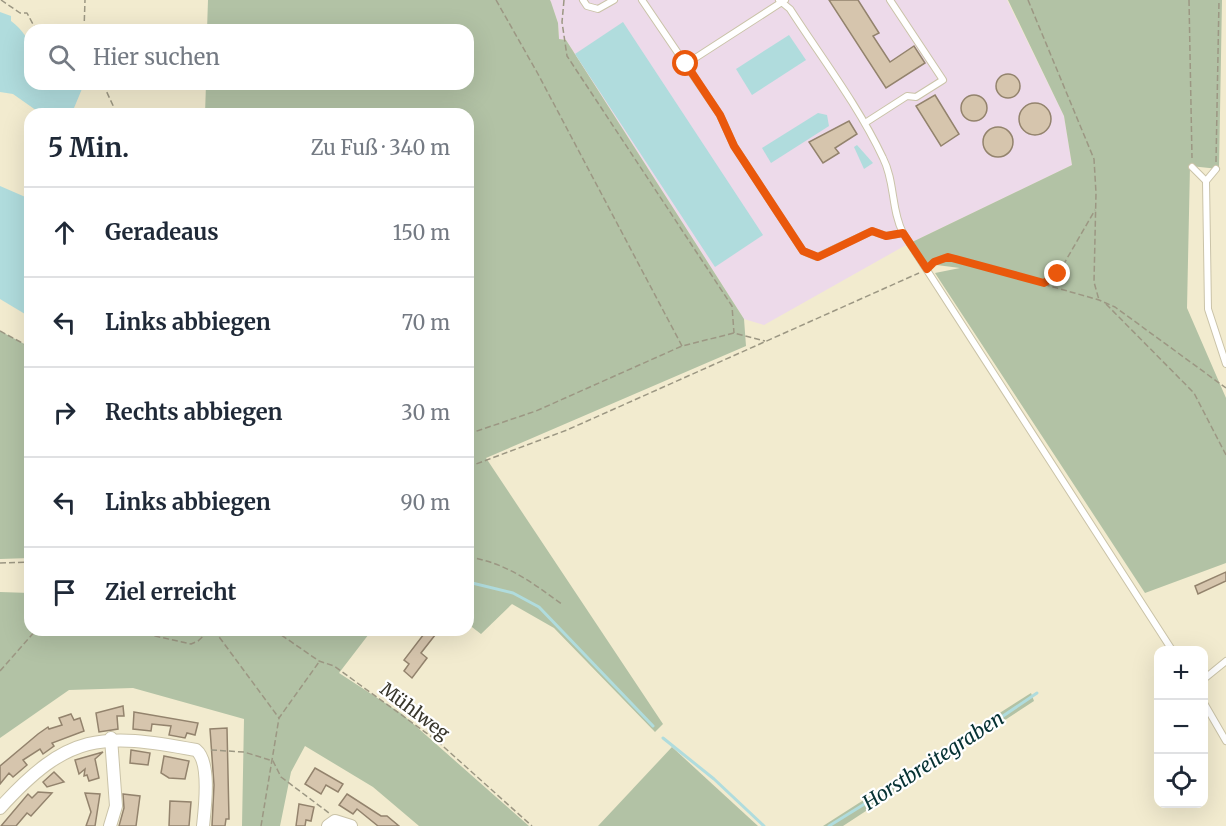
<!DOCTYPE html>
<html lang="de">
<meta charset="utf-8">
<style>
:root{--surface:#fff;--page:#f2f2f3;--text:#1f2937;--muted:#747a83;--line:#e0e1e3}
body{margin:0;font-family:Merriweather,serif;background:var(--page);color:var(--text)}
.controls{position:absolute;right:18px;bottom:18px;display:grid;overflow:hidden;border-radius:12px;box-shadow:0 6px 24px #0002}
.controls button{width:54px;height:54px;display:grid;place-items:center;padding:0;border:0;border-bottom:2px solid var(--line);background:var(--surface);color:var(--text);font:30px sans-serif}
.stop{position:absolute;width:18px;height:18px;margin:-14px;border:4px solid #ea580c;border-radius:50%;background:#fff}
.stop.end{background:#ea580c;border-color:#fff;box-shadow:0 2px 6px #0008}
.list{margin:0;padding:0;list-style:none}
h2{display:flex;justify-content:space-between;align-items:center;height:78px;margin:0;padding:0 24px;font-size:26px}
h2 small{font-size:20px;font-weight:400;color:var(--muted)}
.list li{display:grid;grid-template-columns:39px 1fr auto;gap:18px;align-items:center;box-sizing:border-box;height:90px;padding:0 24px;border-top:2px solid var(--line)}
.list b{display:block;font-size:22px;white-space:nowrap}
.list em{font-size:20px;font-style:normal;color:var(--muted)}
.icon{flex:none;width:33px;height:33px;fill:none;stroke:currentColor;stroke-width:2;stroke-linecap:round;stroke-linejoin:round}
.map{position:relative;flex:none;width:1226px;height:826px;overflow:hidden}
.search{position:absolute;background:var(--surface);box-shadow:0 6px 24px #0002;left:24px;top:24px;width:450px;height:66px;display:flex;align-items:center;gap:15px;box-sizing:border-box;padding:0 21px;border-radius:18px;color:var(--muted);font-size:22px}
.panel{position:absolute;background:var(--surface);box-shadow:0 6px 24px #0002;left:24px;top:108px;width:450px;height:528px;border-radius:18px}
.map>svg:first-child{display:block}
.industrial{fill:#eddaea}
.green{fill:#b2c2a5}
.water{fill:#b0dcdd}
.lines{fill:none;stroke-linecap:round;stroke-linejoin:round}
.stream{stroke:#b0dcdd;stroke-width:3}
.building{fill:#d6c5ad;stroke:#93836d;stroke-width:1.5}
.lane-casing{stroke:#cac3a8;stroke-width:8}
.street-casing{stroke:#cac3a8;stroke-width:14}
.path{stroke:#9c9783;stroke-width:1.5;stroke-dasharray:6 3;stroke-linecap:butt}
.lane{stroke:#fff;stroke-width:6}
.street{stroke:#fff;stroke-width:12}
.route{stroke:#ea580c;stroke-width:8}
.labels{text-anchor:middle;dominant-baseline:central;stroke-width:4.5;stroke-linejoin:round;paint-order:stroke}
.street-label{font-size:18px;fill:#38362b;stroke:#fff}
.water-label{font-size:20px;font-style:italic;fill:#053133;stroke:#fff}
</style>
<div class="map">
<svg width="1226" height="826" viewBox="0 0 1226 826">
<rect width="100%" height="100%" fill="#f2ebcf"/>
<polygon class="industrial" points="550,0 1007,0 1064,116 1072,165 906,245 764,325 744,319 566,40 559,39 558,23"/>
<g class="green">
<polygon points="208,0 550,0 551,2 558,23 559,39 566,40 744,319 746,346 486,458 663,724 655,732 554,628 512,604 481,634 468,624 468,114 205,114 206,84 468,84 468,30 207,30"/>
<polygon points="1008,0 1222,0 1219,169 1190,166 1187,308 1226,398 1226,563 1145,593 935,273 960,268 929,264 906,245 1072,165 1064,116"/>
<polygon points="0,331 30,347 30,558 0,559"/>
<polygon points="0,592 30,593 30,630 372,630 339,673 402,714 529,826 419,826 373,787 305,746 291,772 280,826 242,826 244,719 133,688 69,690 0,738"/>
<polygon points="1031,693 1034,701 843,826 823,826"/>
<polygon points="672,747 758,826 598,826"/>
</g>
<g class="water">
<path d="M 0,12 L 11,16 L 11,21 C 36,40 30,55 30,84 L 84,84 L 74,108 L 77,113 L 84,114 L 40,113 L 13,94 L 0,92 Z"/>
<polygon points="623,22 763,235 715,267 575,54"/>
<polygon points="789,35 806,60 752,95 736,69"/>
<polygon points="818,113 827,115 829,126 771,163 762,148"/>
<polygon points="857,145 873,163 864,169 854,147"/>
<polygon points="0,186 30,199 30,317 0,299"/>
</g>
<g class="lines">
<g class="stream">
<polyline points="468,582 513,593 539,607 653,726"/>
<polyline points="663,738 714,779 764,826"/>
<polyline points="829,826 969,739 1037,693"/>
</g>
</g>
<g class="building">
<polygon points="829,0 858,0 879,33 873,36 890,62 914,46 925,63 886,88"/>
<circle cx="1008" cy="86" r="12"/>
<circle cx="974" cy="108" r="13"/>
<polygon points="935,95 959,134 941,146 916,106"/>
<circle cx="1035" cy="119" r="16"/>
<polygon points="849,121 857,134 835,148 839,153 823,163 809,142"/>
<circle cx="998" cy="142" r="15"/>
<polygon points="1226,572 1226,581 1198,594 1195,586"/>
<polygon points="427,630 439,630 421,653 427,658 412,678 404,671 409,664 404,660"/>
<polygon points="123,706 124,716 117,716 118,729 99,732 96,713"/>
<polygon points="134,712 198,723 195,735 187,733 185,738 169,735 171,726 152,724 151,731 133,729"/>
<polygon points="71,714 74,720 80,718 84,731 52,743 54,746 43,754 40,749 23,760 27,765 13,777 9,773 0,784 0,766 38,734 48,727 49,729 62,725 59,718"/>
<polygon points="227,728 229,819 226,819 225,826 212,826 214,785 210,729"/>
<polygon points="131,750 150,753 148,765 130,763"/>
<polygon points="103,752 95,759 99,778 89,781 87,775 84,776 85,769 79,774 75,760"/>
<polygon points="164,756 189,761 185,779 169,778 161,773"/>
<polygon points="315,768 343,784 338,792 326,785 321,794 305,784"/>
<polygon points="54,772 64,782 47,787 43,782"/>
<polygon points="38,792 52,793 31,816 27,813 16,826 1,826 28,794 32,798"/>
<polygon points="85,793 100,794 95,826 86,826 91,812"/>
<polygon points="123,794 140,796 136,826 119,826 124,808"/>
<polygon points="347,794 381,816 387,816 399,826 378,826 357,809 353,814 339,805"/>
<polygon points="170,801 191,802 189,826 169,826"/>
<polygon points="299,804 314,807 311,821 306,820 305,826 296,826"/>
</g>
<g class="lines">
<defs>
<g id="lane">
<polyline points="583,0 587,6 598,9 614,0"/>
<polyline points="642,0 720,115 734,146 803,251 817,257 872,231 886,236 903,233"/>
<path d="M 779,0 L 790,9 C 821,57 858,105 883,158 C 895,181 891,210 903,233 L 1172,650"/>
<polyline points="686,64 785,0"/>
<polyline points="865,123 907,96 916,97 943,80 890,0"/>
<polyline points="1192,167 1206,181 1208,309 1226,364"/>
<polyline points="1206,181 1216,169"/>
<polyline points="1204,679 1226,661"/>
<polyline points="1204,703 1226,741"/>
</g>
<g id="street">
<path d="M 0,808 C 68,733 101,732 196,750 C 211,762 205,807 203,826"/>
<polyline points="110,826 116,806 111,738"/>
<polyline points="328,826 335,821 351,826"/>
</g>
</defs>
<use href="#lane" class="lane-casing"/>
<use href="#street" class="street-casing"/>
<g class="path">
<polyline points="1,0 20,13 27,13 34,26 42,30"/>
<polyline points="496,0 538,74 682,346"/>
<polyline points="564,0 562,22 567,56 732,306 734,333"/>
<polyline points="1028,0 1094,159 1096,193 1094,282 1099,300"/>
<polyline points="1189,0 1192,158"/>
<polyline points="84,30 85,0"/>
<polyline points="103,84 117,114"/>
<polyline points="1216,162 1219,0"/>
<polyline points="932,264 948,257 1099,300 1115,307 1226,388"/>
<polyline points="1044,283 1058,274 1095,210"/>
<polyline points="1106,304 1194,393 1226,455"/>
<polyline points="0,331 30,347"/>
<polyline points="468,434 536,411 682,346 734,333 765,341"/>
<polyline points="468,467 567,430 919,273"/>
<path d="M 468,557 C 505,562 533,583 563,605"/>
<polyline points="0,563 30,562"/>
<polyline points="128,630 191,644 198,641 210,630"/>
<polyline points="214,630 279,718 319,662"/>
<polyline points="274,630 319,661 334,666 436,740 532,826"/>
<polyline points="0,671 36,630"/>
<polyline points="211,750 244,752 273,761 281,777 329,813"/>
<polyline points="261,826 279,718"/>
</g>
<use href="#lane" class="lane"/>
<use href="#street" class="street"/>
</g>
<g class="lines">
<polyline class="route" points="686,64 720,115 734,146 803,251 818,257 872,231 886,236 903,233 927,269 934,262 948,257 1044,283 1058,274"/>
</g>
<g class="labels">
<g class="street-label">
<text transform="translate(415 711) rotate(37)">Mühlweg</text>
</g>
<g class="water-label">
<text transform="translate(933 760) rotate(-33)">Horstbreitegraben</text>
</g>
</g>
</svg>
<div class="controls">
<button>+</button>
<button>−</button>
<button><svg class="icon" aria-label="locate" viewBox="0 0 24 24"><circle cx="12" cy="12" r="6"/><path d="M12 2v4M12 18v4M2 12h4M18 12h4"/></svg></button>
</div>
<div class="stop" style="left:686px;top:64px"></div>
<div class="stop end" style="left:1058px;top:274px"></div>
<div class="search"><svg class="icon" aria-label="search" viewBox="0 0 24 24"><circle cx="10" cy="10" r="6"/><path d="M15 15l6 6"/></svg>Hier suchen</div>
<section class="panel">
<h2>5 Min.<small>Zu Fuß · 340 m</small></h2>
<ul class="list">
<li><svg class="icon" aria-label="ahead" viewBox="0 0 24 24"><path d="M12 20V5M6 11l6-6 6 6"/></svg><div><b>Geradeaus</b></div><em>150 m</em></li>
<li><svg class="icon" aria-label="left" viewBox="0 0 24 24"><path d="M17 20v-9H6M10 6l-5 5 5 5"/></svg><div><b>Links abbiegen</b></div><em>70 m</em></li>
<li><svg class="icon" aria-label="right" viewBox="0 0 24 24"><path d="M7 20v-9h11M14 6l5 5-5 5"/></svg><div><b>Rechts abbiegen</b></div><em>30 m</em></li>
<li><svg class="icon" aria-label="left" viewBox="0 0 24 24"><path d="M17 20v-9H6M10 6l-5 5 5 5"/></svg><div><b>Links abbiegen</b></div><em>90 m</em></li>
<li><svg class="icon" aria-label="arrive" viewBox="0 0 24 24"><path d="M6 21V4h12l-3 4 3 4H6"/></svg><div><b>Ziel erreicht</b></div></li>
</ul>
</section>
</div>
